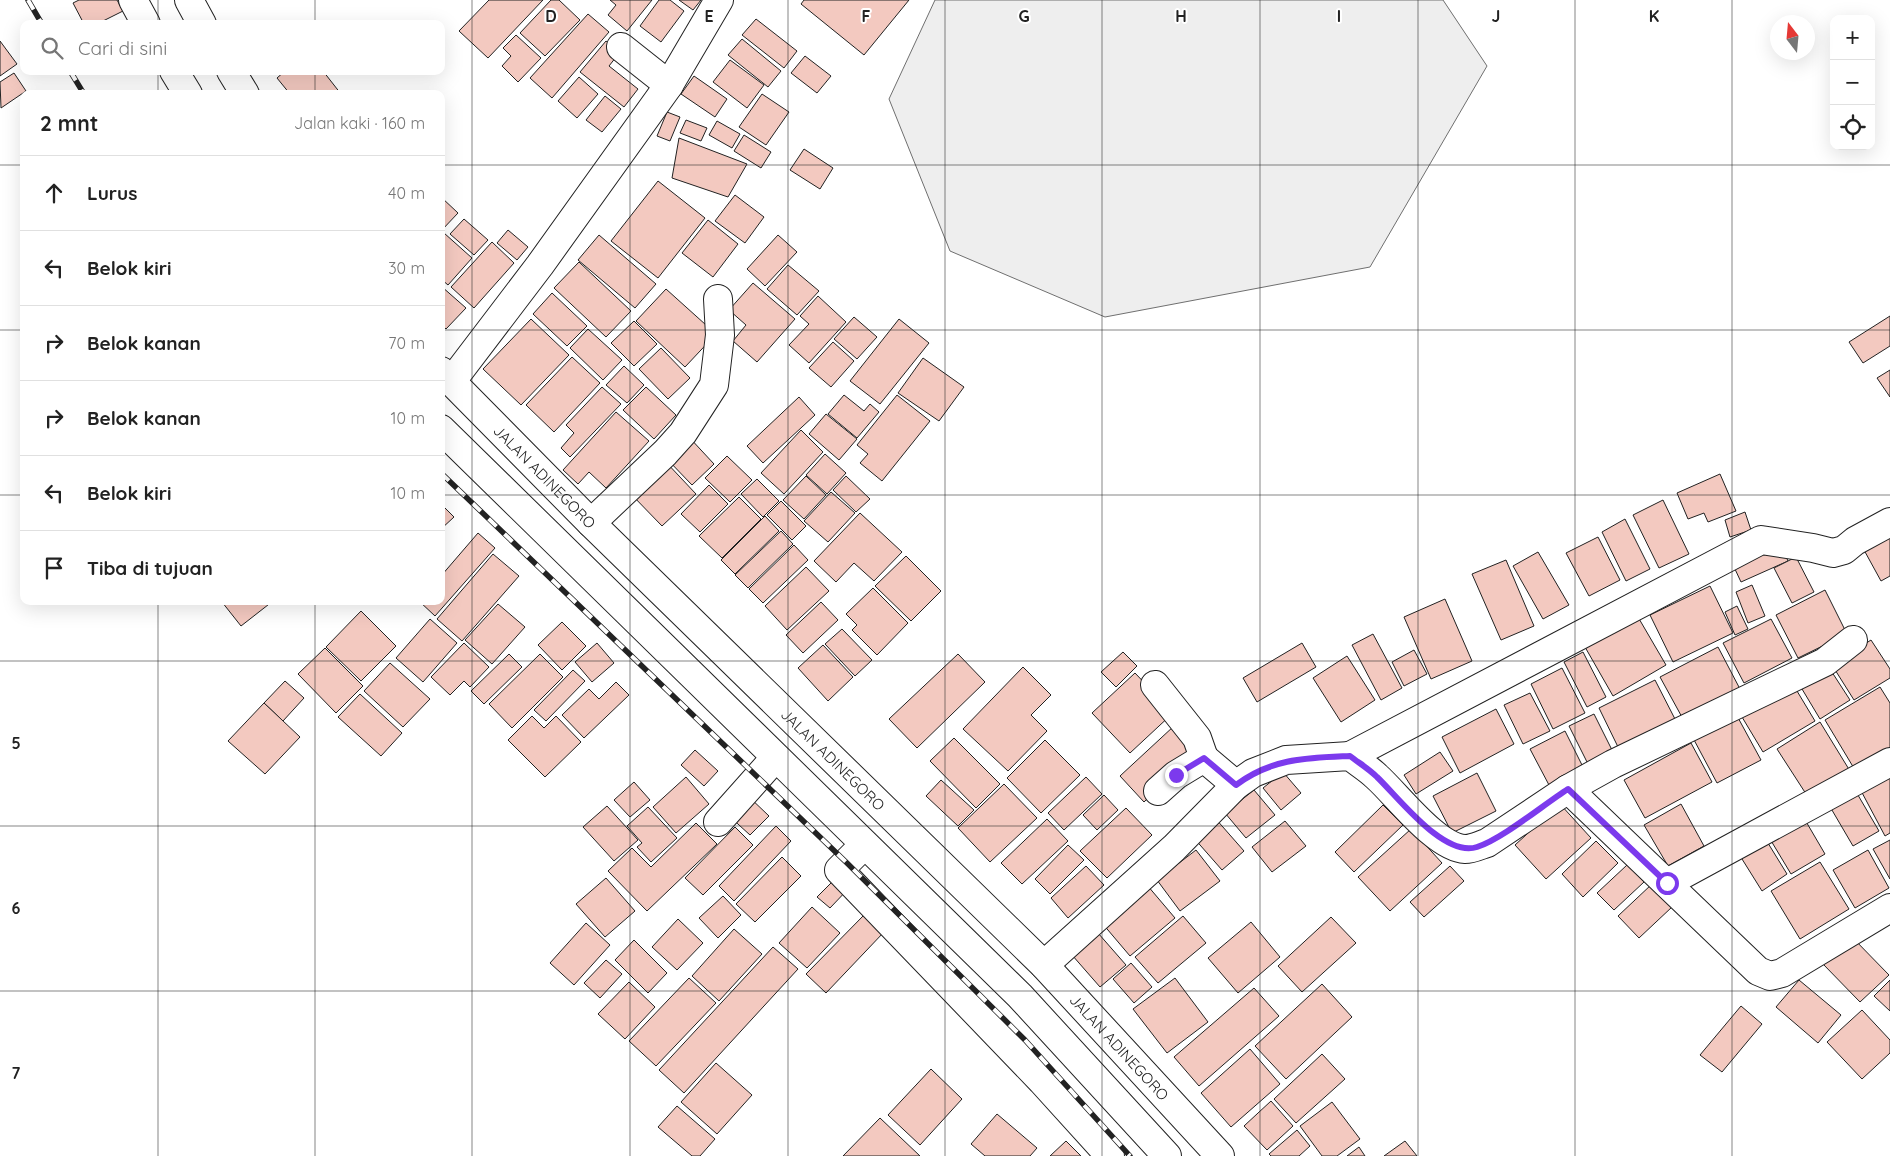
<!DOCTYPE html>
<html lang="id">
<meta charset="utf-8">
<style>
:root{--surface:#fff;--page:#f6f6f6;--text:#222;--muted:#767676;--line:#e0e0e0}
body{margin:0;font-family:Quicksand,sans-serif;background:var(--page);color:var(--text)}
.controls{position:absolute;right:15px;top:15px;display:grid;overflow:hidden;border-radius:10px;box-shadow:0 5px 20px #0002}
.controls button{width:45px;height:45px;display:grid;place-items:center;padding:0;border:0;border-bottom:1px solid var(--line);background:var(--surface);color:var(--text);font:25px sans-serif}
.compass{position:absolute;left:1770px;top:15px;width:45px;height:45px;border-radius:50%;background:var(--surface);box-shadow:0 5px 20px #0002;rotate:344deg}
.stop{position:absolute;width:15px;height:15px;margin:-11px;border:4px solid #7c3aed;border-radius:50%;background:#fff}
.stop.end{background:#7c3aed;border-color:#fff;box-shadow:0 1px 5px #0008}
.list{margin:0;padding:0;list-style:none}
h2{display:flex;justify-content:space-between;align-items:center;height:65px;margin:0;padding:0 20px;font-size:21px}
h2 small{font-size:16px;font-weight:400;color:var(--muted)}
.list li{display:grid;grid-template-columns:32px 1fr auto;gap:15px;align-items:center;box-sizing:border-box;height:75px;padding:0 20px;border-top:1px solid var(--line)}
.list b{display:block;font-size:19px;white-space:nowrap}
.list em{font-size:16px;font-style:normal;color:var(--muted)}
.icon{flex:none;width:28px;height:28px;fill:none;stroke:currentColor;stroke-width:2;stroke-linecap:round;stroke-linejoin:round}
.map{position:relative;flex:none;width:1890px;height:1156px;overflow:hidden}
.search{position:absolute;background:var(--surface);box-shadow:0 5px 20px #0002;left:20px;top:20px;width:425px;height:55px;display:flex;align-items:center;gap:12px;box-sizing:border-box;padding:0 18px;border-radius:10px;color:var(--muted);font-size:19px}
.panel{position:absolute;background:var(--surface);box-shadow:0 5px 20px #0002;left:20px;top:90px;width:425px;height:515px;border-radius:10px}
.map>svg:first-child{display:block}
.green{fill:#eee;stroke:#6f6f6f}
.building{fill:#f3c9c0;stroke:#222}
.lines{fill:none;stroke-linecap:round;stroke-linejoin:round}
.minor-casing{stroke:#222;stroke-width:30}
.highway-casing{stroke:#222;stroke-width:30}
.minor{stroke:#fff;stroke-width:28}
.highway{stroke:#fff;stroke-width:28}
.rail-casing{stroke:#222;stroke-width:5.5}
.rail{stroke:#fff;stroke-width:4;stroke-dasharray:11;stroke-linecap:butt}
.route{stroke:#7c3aed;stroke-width:6}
.grid{fill:none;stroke:#222;stroke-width:1;stroke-opacity:0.55}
.labels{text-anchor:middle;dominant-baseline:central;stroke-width:4;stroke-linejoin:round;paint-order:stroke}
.street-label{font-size:15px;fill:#222;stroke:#fff}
.grid-label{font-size:16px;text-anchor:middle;font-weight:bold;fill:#222;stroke:#fff;stroke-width:4;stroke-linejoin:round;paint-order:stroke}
</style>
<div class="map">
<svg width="1890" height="1156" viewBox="0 0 1890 1156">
<rect width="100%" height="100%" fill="#fff"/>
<polygon class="green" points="935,0 1443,0 1487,66 1370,267 1105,317 950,251 889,99"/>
<g class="building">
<polygon points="79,0 117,0 123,11 97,24 84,24 73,3"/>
<polygon points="489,0 543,0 488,58 459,31"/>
<polygon points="551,0 559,0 580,20 545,56 520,33"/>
<polygon points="610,0 652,0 627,31 608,15 616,5"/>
<polygon points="659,0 670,0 684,11 661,42 640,26"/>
<polygon points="679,0 701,0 693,10"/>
<polygon points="804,0 909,0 864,55 801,4"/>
<polygon points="588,14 609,32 552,98 530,78"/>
<polygon points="756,19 797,51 784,68 742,35"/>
<polygon points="516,35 541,58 518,82 502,66 511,56 503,48"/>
<polygon points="742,39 781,71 768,87 728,55"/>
<polygon points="0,41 17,64 0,76"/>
<polygon points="606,41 620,52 609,66 638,89 624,107 580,72"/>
<polygon points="805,56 831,76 817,93 791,73"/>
<polygon points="730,60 764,85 747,108 713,82"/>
<polygon points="285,71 323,71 341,94 290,94 277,78"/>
<polygon points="14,73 26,91 1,108 0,82"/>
<polygon points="694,76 727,99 715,117 681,94"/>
<polygon points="579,77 598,94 577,118 558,101"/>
<polygon points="762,94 789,112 766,145 739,127"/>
<polygon points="605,96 621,109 602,132 586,120"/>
<polygon points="667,112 680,117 670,141 657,136"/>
<polygon points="686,120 707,128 701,141 680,133"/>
<polygon points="717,121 740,134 732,148 709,135"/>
<polygon points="744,135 771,152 761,168 734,151"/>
<polygon points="679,138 747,164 728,197 672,178"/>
<polygon points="804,149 833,168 820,189 790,170"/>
<polygon points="658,181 705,218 658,278 611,241"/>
<polygon points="735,195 764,217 745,243 715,221"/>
<polygon points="441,197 458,213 441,231"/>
<polygon points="464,219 488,240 474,255 450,234"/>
<polygon points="708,220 738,244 713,277 682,253"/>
<polygon points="508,230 528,247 517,260 497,243"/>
<polygon points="444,233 472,258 448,285 441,279 441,236"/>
<polygon points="599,235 656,284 635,308 578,260"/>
<polygon points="778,235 797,252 765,286 747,269"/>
<polygon points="492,242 514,263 474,308 451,287"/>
<polygon points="579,262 631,311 606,337 554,288"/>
<polygon points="788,265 819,291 797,315 767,289"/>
<polygon points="753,283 795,319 757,362 733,341 746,325 729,310"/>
<polygon points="441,286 466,308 446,329 441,324"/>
<polygon points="666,289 716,334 685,367 636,321"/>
<polygon points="552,293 587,326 567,346 533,314"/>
<polygon points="818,296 846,322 809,363 789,345 809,324 800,316"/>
<polygon points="1890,316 1890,346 1863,363 1849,342"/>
<polygon points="854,317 877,337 857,359 834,339"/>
<polygon points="531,319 569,355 521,405 483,369"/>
<polygon points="899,319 929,343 880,404 850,381"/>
<polygon points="634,321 657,344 634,366 611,343"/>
<polygon points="588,329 622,360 603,380 570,348"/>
<polygon points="833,342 854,361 831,387 809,368"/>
<polygon points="661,348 690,378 668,399 639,369"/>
<polygon points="572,357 600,383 554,432 526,405"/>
<polygon points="923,358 964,387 939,421 898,393"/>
<polygon points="624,366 644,385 627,403 606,385"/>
<polygon points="1890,370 1890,397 1877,378"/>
<polygon points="602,387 621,404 570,457 561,448 574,433 566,425"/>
<polygon points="646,387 676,415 654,439 623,410"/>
<polygon points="844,395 864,411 870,404 879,412 857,438 828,414"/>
<polygon points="897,395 930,421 882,481 860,463 868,454 857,445"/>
<polygon points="799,397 815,415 763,463 747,446"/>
<polygon points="616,412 649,441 606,488 589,472 578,484 563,470"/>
<polygon points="826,414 857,439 839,460 809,434"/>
<polygon points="801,430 823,452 784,494 761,473"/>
<polygon points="688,436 714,464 692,485 666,458"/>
<polygon points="825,454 846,473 827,494 806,475"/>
<polygon points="727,456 752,480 730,502 705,478"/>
<polygon points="664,460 696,494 662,526 630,493"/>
<polygon points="1720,474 1736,511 1708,522 1704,513 1688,519 1677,493"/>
<polygon points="806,476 826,495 804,519 783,500"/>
<polygon points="846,476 870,499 856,512 833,490"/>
<polygon points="757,479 779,501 763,517 741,494"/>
<polygon points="709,485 728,504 700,532 681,514"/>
<polygon points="831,492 855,513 828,542 804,521"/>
<polygon points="739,497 761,519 722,558 699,536"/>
<polygon points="1663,500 1689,554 1659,568 1633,515"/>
<polygon points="781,501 806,526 792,540 767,515"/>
<polygon points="441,504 454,517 441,529"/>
<polygon points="1745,512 1751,530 1730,537 1725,520"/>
<polygon points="860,513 902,552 874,581 854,563 836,582 814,561"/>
<polygon points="765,516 779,531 735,574 721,560"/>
<polygon points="1625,519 1650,569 1626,581 1602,532"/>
<polygon points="781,531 793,544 748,588 735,575"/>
<polygon points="478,533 495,548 435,616 419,601 441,601 441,576"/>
<polygon points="1890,535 1890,576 1881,581 1864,550"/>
<polygon points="1598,537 1620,580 1589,596 1566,553"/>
<polygon points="794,545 808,560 763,603 749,589"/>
<polygon points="1781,545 1788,561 1741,582 1734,567"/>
<polygon points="1538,552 1569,605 1543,619 1513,566"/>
<polygon points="493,554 519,576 462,641 437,619"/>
<polygon points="906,556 941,591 911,621 875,586"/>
<polygon points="1796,557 1814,592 1792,603 1774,568"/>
<polygon points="1506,560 1534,626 1501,640 1472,574"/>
<polygon points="806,567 829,591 787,630 765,606"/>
<polygon points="1752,585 1765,616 1748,623 1736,592"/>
<polygon points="1710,586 1733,633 1673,662 1650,615"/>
<polygon points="873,588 908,623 877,655 852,630 857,625 846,614"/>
<polygon points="1825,590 1847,634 1798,658 1776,615"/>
<polygon points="1445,599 1472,661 1431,679 1404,617"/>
<polygon points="224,601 273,601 241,626 222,602"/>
<polygon points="821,602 838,620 803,653 786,635"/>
<polygon points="498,604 525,627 492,664 465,640"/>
<polygon points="1737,606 1748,629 1735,635 1725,612"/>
<polygon points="361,611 396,646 361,681 326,647"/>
<polygon points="1638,617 1666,665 1613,696 1585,647"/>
<polygon points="430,619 457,643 423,682 396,658"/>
<polygon points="1771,619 1792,658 1744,683 1723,643"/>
<polygon points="562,622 586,646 562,670 538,645"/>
<polygon points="842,629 872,660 855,676 825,644"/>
<polygon points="1373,634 1402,688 1381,700 1352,645"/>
<polygon points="1871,640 1890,669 1890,678 1854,700 1832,665"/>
<polygon points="464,643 489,667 470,687 464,681 450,695 431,677"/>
<polygon points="597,643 614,663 592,682 575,662"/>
<polygon points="1302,643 1316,667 1257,702 1243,678"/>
<polygon points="823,645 853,677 828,701 798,668"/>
<polygon points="1718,647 1740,689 1683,719 1660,677"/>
<polygon points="325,648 363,686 336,713 298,674"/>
<polygon points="1414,650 1427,674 1404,686 1392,662"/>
<polygon points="1123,652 1137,666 1116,687 1101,672"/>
<polygon points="1583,652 1606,697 1587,707 1564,662"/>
<polygon points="509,654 522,667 484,704 471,691"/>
<polygon points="540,654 563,677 512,728 489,704"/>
<polygon points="958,654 985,682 917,748 889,719"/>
<polygon points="1347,656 1375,700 1341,722 1313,678"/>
<polygon points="390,663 430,699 403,727 364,691"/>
<polygon points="1828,666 1850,700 1820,719 1799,684"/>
<polygon points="1023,667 1051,695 1031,715 1047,731 1008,771 963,729"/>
<polygon points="1562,668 1585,713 1553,729 1531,684"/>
<polygon points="573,670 585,681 546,721 534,710"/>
<polygon points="1135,673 1173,713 1130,753 1092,713"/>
<polygon points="1655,680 1676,721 1619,749 1599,708"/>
<polygon points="285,681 304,698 283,721 264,703"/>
<polygon points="616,682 629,695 584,738 562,715 589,689 599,699"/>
<polygon points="1794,686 1815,721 1763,752 1742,717"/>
<polygon points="1880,687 1890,703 1890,749 1855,770 1825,720"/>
<polygon points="1530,693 1550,731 1523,744 1504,705"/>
<polygon points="360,694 402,733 381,756 338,717"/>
<polygon points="264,703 300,737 265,774 228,741"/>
<polygon points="1496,709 1514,744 1460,773 1442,737"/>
<polygon points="1594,714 1613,752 1588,764 1569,726"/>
<polygon points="1736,714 1761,760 1717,783 1693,738"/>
<polygon points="532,716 544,728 556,716 581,742 545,777 508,740"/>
<polygon points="1820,722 1850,771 1808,797 1777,749"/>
<polygon points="1174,726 1197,751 1144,802 1120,776"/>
<polygon points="1565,731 1583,767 1549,785 1530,749"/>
<polygon points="954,738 1000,784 976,808 930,761"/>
<polygon points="1045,740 1080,775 1041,813 1007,778"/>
<polygon points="1691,743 1712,782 1645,818 1624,780"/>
<polygon points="695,750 718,771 704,786 681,765"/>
<polygon points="1440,752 1453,771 1416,794 1404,775"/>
<polygon points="1890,770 1890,833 1885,836 1859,787"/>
<polygon points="1283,772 1301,793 1281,810 1263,788"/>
<polygon points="1477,773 1496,811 1452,833 1433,796"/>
<polygon points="686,777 709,804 676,833 653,807"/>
<polygon points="1086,777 1102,794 1064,830 1048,813"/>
<polygon points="941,780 974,810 958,826 926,796"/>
<polygon points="634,782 650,800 630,817 614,800"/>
<polygon points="1004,784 1037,818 990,862 958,828"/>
<polygon points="1254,790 1275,815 1246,838 1225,813"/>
<polygon points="1855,790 1879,831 1853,846 1829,805"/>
<polygon points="747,795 769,816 750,835 728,815"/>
<polygon points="1104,795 1118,810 1097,830 1083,815"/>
<polygon points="1560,804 1591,838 1546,879 1515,845"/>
<polygon points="1681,804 1704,846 1668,866 1644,825"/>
<polygon points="1383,805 1403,825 1354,872 1335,852"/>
<polygon points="607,806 638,840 614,861 583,827"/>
<polygon points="648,807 677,838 651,862 637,847 642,843 627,826"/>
<polygon points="1126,808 1152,835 1107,878 1080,851"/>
<polygon points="1801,813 1825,854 1791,874 1767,834"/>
<polygon points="1215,818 1244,851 1222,870 1193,837"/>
<polygon points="1047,819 1068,841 1022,884 1001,863"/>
<polygon points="1285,821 1306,846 1272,872 1252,847"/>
<polygon points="696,823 717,844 647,911 608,871 632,848 651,867"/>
<polygon points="776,826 791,841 734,901 719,886"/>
<polygon points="735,827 753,845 703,895 685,878"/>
<polygon points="1411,829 1442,863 1390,911 1358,877"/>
<polygon points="1763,835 1787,874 1762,891 1737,851"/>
<polygon points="1890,840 1890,879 1873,849"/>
<polygon points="1596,841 1618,863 1583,897 1562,874"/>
<polygon points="1068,845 1084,860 1050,894 1035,879"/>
<polygon points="1196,850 1220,881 1180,911 1157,880"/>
<polygon points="1868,850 1889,888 1855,908 1833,870"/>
<polygon points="782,857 801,876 755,922 736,904"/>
<polygon points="1820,862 1849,909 1800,939 1771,891"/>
<polygon points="1627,865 1644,882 1614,910 1597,893"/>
<polygon points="1086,866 1104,885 1068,918 1051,898"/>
<polygon points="1450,866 1464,881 1424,917 1410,902"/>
<polygon points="838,876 850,887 830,908 817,897"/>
<polygon points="606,878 635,911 605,937 576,904"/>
<polygon points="1652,884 1672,907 1639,938 1618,916"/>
<polygon points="1147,885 1175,918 1130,956 1102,923"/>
<polygon points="723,896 741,915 718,938 699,918"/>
<polygon points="812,907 840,933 807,968 779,943"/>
<polygon points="865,914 884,932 826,993 806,974"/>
<polygon points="1183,916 1206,943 1158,983 1135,957"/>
<polygon points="1331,917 1356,943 1302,992 1278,966"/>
<polygon points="678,919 703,943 677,970 652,947"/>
<polygon points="1251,922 1280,957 1238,993 1208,958"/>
<polygon points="586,923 610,945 574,985 550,963"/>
<polygon points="734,929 762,954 719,1001 692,976"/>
<polygon points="1098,933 1126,965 1100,987 1072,955"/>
<polygon points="1851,936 1889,975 1860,1002 1822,963"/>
<polygon points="634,940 667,973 648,993 615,960"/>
<polygon points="773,947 798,969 684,1093 659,1070"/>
<polygon points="606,960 622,974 600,998 584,983"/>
<polygon points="1131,963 1152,987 1134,1003 1113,979"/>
<polygon points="689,978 716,1003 656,1066 629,1041"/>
<polygon points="1175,978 1208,1022 1167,1053 1133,1009"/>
<polygon points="1799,980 1841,1015 1818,1043 1776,1007"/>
<polygon points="1890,980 1890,1011 1874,996"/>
<polygon points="629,982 655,1007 625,1039 598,1014"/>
<polygon points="1322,984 1352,1017 1286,1079 1255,1046"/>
<polygon points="1254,988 1279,1016 1199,1086 1174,1057"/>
<polygon points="1741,1006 1762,1024 1722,1072 1700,1055"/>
<polygon points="1862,1010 1890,1040 1890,1053 1862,1079 1827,1042"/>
<polygon points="1250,1049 1280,1084 1231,1127 1201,1093"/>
<polygon points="1322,1054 1345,1079 1296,1123 1274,1099"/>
<polygon points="716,1063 752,1095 717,1134 681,1102"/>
<polygon points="931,1069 962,1099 920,1145 888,1115"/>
<polygon points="1271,1101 1293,1126 1267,1150 1244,1126"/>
<polygon points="1332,1102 1360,1139 1337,1156 1322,1156 1300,1126"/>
<polygon points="677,1106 715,1139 700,1156 692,1156 658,1127"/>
<polygon points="997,1114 1037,1148 1030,1156 985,1156 971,1144"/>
<polygon points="880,1118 920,1156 843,1156"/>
<polygon points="1297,1130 1310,1146 1299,1156 1271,1156 1269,1154"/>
<polygon points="1066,1141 1081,1156 1050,1156"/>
<polygon points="1405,1141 1417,1156 1384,1156"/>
<polygon points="1359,1147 1365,1156 1347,1156"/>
</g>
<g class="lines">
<defs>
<g id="minor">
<polyline points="621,47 669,85"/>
<polyline points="451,382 540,265 669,85 719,0"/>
<polyline points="591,523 665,453 683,433 714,385 720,335 718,299"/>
<polyline points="1155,685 1197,738 1204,758"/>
<polyline points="1350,756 1761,540 1813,548 1833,553 1844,550 1855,541 1890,522"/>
<polyline points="1568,789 1758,971 1770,976 1782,973 1890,908"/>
<polyline points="1158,791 1176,775 1204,758 1236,785"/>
<polyline points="718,822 775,758"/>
<polyline points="864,845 839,870 1042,1081 1110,1156"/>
<polyline points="1667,883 1890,762"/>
<path d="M 1044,965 L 1174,848 L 1236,785 L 1253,773 L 1286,760 L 1350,756 C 1359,763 1369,769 1377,777 C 1398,796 1437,848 1465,849 C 1473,849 1480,845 1487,843 L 1568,789 L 1613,764 L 1825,662 L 1853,640"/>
</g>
<g id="highway">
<polyline points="133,0 146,24"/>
<polyline points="189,0 202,24"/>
<polyline points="174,71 188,94"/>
<polyline points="231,71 245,94"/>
<path id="s1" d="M 441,371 L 591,523 L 1044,965 L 1220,1156"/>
<polyline points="441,429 1020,996 1167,1156"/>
</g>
</defs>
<use href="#minor" class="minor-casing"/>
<use href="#highway" class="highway-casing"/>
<use href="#minor" class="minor"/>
<use href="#highway" class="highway"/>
<defs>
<g id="rail">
<polyline points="28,0 42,24"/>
<polyline points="70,71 84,94"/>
<polyline points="441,473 847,863 1025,1040 1130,1156"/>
</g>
</defs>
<use href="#rail" class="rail-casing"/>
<use href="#rail" class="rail"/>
</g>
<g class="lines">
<path class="route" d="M 1176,775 L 1204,758 L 1236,785 C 1272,758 1307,758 1350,756 C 1359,763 1369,769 1377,777 C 1399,798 1444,858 1477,847 C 1502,839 1543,805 1568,789 L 1667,883"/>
</g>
<path class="grid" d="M 158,0 L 158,24M 315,0 L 315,24M 472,0 L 472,1156M 630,0 L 630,1156M 788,0 L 788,1156M 945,0 L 945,1156M 1102,0 L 1102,1156M 1260,0 L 1260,1156M 1418,0 L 1418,1156M 1575,0 L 1575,1156M 1732,0 L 1732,1156M 158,71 L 158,94M 315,71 L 315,94M 0,165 L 24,165M 441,165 L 1890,165M 0,330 L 24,330M 441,330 L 1890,330M 0,495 L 24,495M 441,495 L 1890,495M 158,601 L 158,1156M 315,601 L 315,1156M 0,661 L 1890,661M 0,826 L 1890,826M 0,991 L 1890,991"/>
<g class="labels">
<g class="street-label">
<text stroke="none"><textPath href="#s1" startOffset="148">JALAN ADINEGORO</textPath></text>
<text stroke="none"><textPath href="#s1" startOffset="552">JALAN ADINEGORO</textPath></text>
<text stroke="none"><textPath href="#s1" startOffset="958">JALAN ADINEGORO</textPath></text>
</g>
</g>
<g class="grid-label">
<text x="551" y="22">D</text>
<text x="709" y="22">E</text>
<text x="866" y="22">F</text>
<text x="1024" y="22">G</text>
<text x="1181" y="22">H</text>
<text x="1339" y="22">I</text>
<text x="1496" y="22">J</text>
<text x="1654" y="22">K</text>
<text x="16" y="749">5</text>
<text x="16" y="914">6</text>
<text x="16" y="1079">7</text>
</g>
</svg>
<div class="controls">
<button>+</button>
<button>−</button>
<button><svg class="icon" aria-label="locate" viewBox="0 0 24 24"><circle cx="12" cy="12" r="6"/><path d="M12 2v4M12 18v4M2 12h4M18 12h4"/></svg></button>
</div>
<svg class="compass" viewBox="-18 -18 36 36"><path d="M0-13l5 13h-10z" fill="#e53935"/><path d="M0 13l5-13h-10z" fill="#767676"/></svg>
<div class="stop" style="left:1667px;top:883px"></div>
<div class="stop end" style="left:1176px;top:775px"></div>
<div class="search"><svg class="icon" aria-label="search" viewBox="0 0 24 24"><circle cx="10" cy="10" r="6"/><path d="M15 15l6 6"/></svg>Cari di sini</div>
<section class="panel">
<h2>2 mnt<small>Jalan kaki · 160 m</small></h2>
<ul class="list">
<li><svg class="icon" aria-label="ahead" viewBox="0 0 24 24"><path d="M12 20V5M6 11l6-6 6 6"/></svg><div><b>Lurus</b></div><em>40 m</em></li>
<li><svg class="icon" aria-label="left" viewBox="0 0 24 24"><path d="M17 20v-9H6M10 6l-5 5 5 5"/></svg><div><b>Belok kiri</b></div><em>30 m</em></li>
<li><svg class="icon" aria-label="right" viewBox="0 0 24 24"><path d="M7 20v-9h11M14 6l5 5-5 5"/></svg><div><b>Belok kanan</b></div><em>70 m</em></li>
<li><svg class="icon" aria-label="right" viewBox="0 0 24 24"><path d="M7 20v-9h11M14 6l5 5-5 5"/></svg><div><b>Belok kanan</b></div><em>10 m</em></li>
<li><svg class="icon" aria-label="left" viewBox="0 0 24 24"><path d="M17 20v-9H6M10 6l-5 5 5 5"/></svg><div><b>Belok kiri</b></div><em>10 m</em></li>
<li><svg class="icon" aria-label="arrive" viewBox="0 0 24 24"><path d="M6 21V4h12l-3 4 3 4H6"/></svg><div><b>Tiba di tujuan</b></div></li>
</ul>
</section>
</div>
